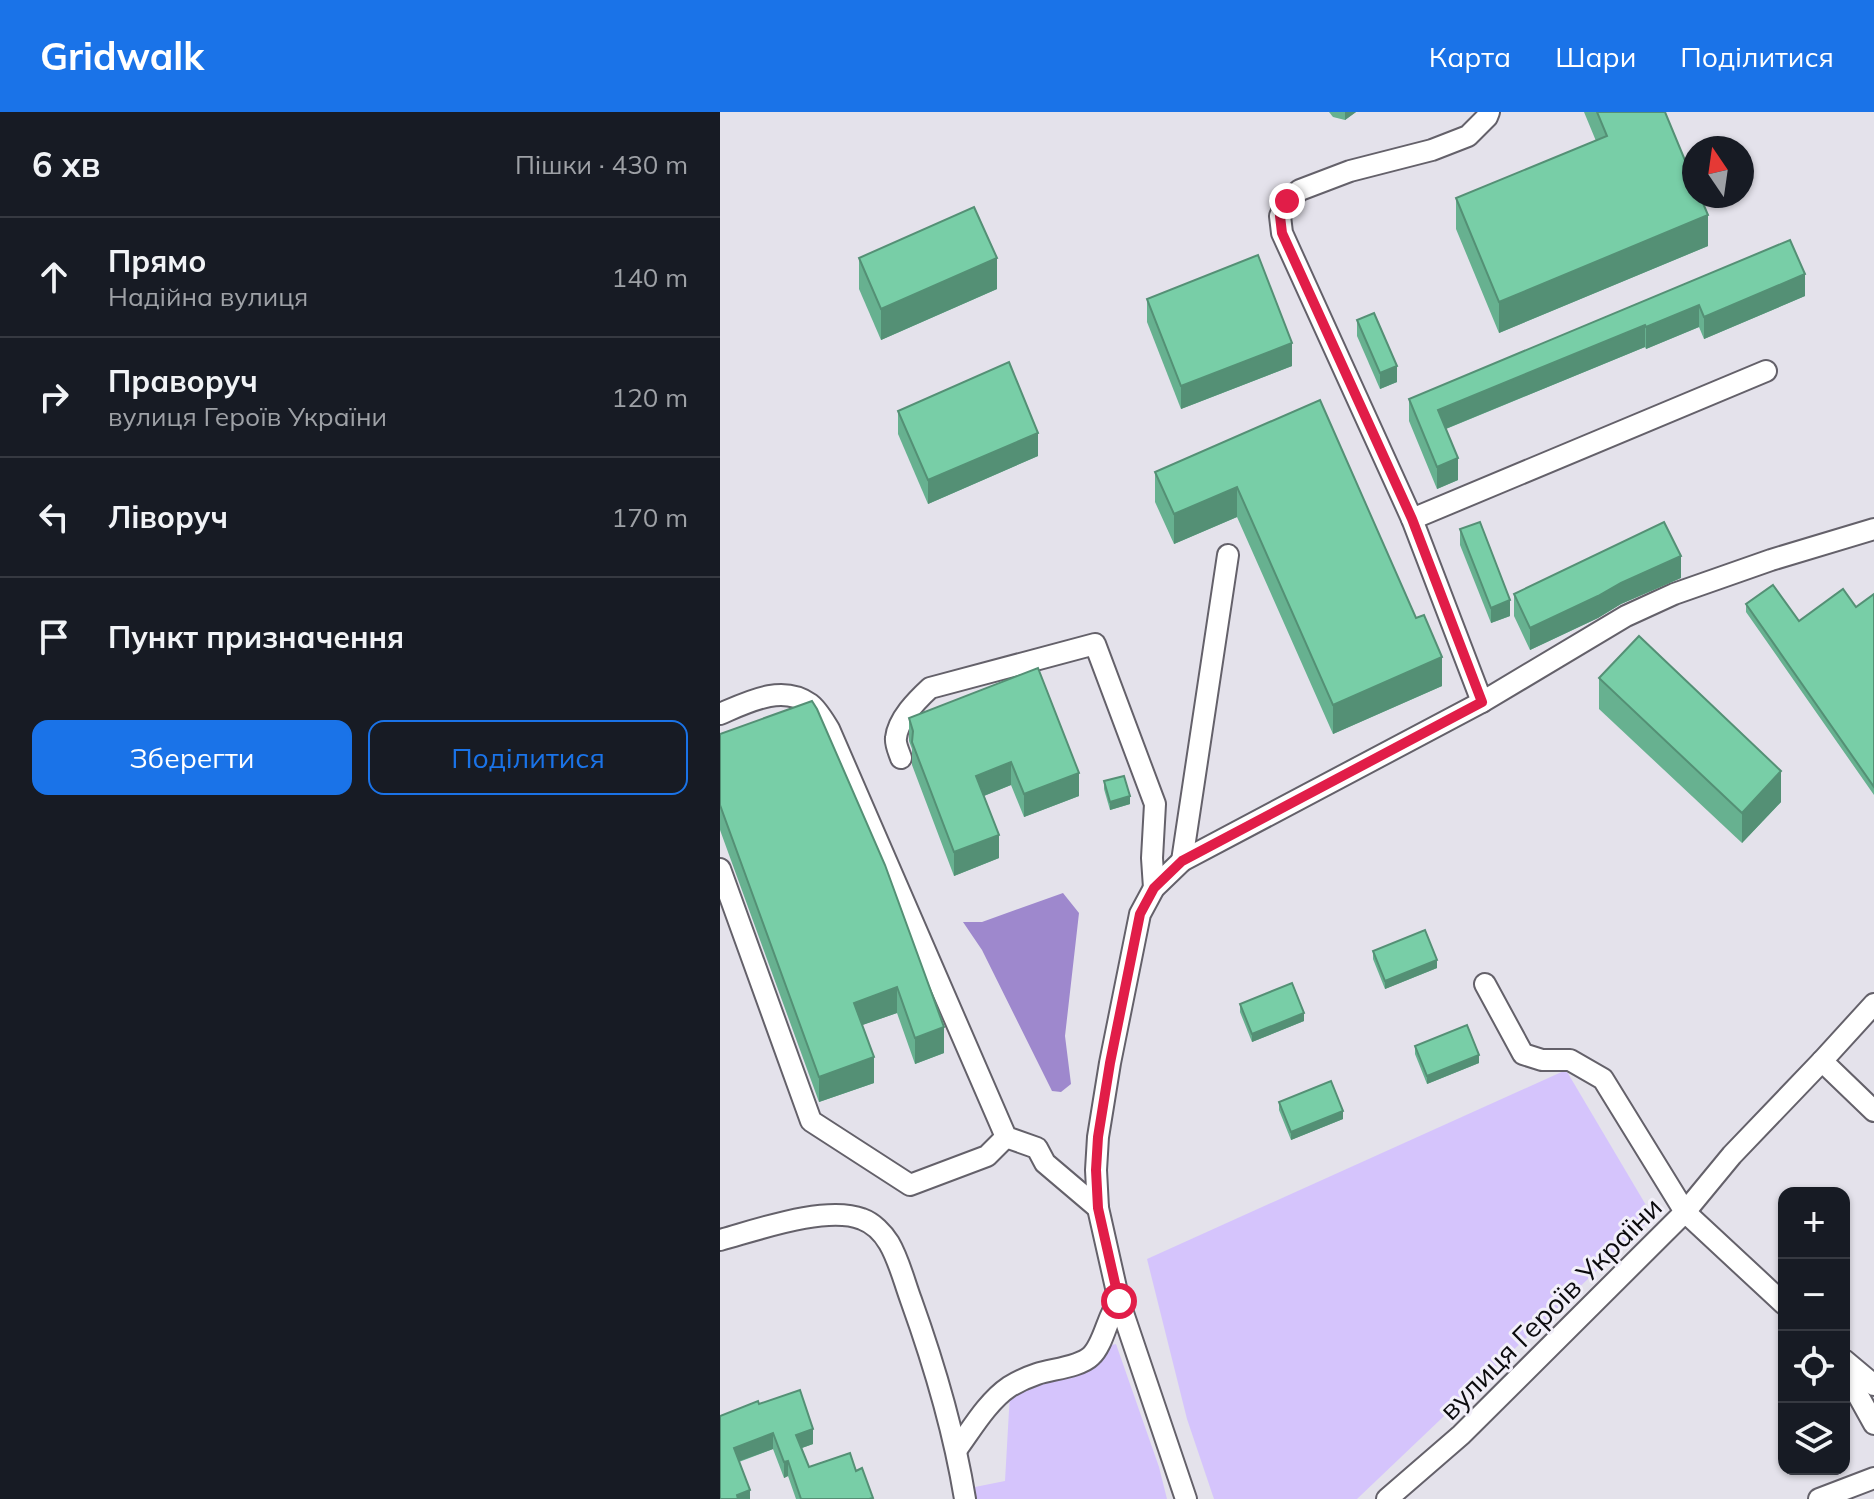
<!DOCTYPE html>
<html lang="uk">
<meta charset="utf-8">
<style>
:root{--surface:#171b24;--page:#242831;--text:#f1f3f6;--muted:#9ea1a6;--line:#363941;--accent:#1a73e8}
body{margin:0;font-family:Mulish,sans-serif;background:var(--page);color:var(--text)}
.controls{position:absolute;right:24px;bottom:24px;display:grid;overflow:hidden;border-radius:16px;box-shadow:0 2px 6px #0004}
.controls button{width:72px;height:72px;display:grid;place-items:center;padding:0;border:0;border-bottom:2px solid var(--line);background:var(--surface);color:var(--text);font:40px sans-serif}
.compass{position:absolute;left:962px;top:24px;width:72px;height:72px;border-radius:50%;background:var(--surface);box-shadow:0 2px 6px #0004;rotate:347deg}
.stop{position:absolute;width:24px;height:24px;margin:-18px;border:6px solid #e11d48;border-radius:50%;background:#fff}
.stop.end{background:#e11d48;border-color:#fff;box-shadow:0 2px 8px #0008}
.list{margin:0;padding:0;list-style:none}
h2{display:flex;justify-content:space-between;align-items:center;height:104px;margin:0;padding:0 32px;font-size:34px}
h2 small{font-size:26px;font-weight:400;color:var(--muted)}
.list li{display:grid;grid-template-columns:52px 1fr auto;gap:24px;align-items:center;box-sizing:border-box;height:120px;padding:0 32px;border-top:2px solid var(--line)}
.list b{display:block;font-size:30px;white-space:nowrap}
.list p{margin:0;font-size:26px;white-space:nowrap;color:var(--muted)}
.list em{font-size:26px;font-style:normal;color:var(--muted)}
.actions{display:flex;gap:16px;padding:24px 32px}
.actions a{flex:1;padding:18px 0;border:2px solid var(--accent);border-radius:16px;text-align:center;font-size:28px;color:var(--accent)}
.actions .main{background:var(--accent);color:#fff}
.icon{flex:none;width:44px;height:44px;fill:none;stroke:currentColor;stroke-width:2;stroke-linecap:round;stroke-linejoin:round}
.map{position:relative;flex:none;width:1154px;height:1387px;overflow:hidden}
header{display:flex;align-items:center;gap:48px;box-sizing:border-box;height:112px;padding:0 40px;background:var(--accent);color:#fff}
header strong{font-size:38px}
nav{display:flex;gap:44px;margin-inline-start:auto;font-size:28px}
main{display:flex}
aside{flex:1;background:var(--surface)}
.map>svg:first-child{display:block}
.green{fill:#d5c4fc}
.water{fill:#9e88cd}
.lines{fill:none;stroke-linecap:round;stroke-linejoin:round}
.minor-casing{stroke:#64616a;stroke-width:24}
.minor{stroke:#fff;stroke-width:20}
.wall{fill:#67b190}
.shaded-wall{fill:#549075}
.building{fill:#78cea7;stroke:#549075;stroke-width:2}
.route{stroke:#e11d48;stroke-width:10}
.labels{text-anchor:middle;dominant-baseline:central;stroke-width:6;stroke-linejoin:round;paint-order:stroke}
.street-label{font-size:28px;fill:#0c0b0e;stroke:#f2eff9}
</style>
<header>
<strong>Gridwalk</strong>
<nav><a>Карта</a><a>Шари</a><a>Поділитися</a></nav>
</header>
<main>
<aside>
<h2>6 хв<small>Пішки · 430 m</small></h2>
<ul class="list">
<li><svg class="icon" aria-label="ahead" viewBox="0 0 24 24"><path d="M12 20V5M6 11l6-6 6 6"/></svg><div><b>Прямо</b><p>Надійна вулиця</p></div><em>140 m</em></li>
<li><svg class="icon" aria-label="right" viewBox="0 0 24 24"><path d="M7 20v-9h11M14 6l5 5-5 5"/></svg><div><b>Праворуч</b><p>вулиця Героїв України</p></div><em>120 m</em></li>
<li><svg class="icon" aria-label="left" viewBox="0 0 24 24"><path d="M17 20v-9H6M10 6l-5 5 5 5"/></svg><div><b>Ліворуч</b></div><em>170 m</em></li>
<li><svg class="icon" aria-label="arrive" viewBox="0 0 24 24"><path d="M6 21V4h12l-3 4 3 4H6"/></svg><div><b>Пункт призначення</b></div></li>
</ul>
<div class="actions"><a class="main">Зберегти</a><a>Поділитися</a></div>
</aside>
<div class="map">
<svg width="1154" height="1387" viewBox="0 0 1154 1387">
<rect width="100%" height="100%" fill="#e4e2eb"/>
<g class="green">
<polygon points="846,958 933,1105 637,1387 494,1387 467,1307 427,1147"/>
<polygon points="396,1232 439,1355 447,1387 256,1387 255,1375 285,1369 291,1263 364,1240"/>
</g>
<polygon class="water" points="343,781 359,801 345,924 351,972 341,980 332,979 262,838 243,810 262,810"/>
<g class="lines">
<defs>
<g id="minor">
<polyline points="692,407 1046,259"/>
<polyline points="762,590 692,407 562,121 560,104 567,89 580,78 630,59 712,38 748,24 767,5 769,0"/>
<path d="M 0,602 C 28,590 62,572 90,592 C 97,597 104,609 109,617 L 286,1025 L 317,1036 L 325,1051 L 378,1096"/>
<path d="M 181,646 C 179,640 175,632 176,626 C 178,607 197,588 210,576 L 375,532 L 435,692 L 432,746 L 434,776"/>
<polyline points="462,749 508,443"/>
<polyline points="0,757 91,1009 190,1073 267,1044 286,1025"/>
<polyline points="765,872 803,942 822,948 850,948 883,967 965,1100 1012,1043 1102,949 1154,892"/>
<polyline points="1102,949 1154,999"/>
<path d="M 0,1128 C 37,1118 106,1093 142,1107 C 153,1111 163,1121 169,1131 C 179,1148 184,1169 191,1188 C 214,1252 234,1319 245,1387"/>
<polyline points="1124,1248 1154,1273"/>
<polyline points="1124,1258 1154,1312"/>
<path d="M 237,1337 C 251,1318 268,1289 289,1275 C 297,1270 308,1265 317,1262 C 332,1257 360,1255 371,1244 C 384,1232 387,1204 399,1189"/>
<polyline points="466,1387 399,1189 378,1096 376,1058 378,1025 390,951 420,802 434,776 462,749 762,590 906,504 954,482 1051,448 1154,417"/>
<polyline points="667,1387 741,1323 965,1100 1064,1192"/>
<polyline points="1099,1387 1154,1366"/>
</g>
</defs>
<use href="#minor" class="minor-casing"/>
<use href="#minor" class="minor"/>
</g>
<g class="wall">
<polygon points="609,0 636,0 625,8 613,5"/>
<polygon points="864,0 945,0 988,134 779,221 736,117 736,86 876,29"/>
<polygon points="1070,128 1085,184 984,227 979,215 926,237 925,235 726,317 738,368 717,377 689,309 689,287"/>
<polygon points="139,146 277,177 161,228 139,177"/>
<polygon points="427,187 572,254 461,297 427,210"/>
<polygon points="637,208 677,270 660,277 637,224"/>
<polygon points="600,288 722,574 613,622 517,405 454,432 435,390 435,360"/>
<polygon points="178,299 318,344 208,392 178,322"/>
<polygon points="740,417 790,504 771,511 740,433"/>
<polygon points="961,466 901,492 878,506 810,538 794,504 794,482"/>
<polygon points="1154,482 1154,683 1026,500 1026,492 1079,509 1136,495"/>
<polygon points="879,566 1061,690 1022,731 879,597"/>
<polygon points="189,606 359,661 359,684 304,705 291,673 264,684 279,746 234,764 192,653 192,637 189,629"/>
<polygon points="0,622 224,941 195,952 177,901 142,913 154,971 99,990 0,718"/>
<polygon points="384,669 410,692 390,698 384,677"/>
<polygon points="653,839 717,856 665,877 653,847"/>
<polygon points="520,892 584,909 532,930 520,900"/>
<polygon points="695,934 759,951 707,972 695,942"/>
<polygon points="559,990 623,1007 571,1028 559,998"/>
<polygon points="39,1292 93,1332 82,1336 89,1355 136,1359 153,1387 76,1387 68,1364 64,1366 53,1337 19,1350 30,1387 0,1387"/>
</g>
<g class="shaded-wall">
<polygon points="625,0 636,0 625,8"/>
<polygon points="988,103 988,134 779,221 779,190"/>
<polygon points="277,146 277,177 161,228 161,197"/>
<polygon points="1085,162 1085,184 984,227 984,205"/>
<polygon points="979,193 979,215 926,237 926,215"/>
<polygon points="925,213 925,235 718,320 718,298"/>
<polygon points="572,231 572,254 461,297 461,274"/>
<polygon points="677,254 677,270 660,277 660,261"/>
<polygon points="318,321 318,344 208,392 208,368"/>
<polygon points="738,346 738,368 717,377 717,355"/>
<polygon points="517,375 517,405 454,432 454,402"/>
<polygon points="961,444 961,466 901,492 878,506 810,538 810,516 901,471"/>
<polygon points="790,488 790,504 771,511 771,496"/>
<polygon points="722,545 722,574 613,622 613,593"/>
<polygon points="291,650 291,673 256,687 256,664"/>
<polygon points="1061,659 1061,690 1022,731 1022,701"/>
<polygon points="359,661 359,684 304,705 304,682"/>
<polygon points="410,684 410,692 390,698 390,690"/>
<polygon points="279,723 279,746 234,764 234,740"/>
<polygon points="717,848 717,856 665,877 665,869"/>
<polygon points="177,875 177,901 134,916 134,891"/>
<polygon points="584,901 584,909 532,930 532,922"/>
<polygon points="224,915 224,941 195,952 195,926"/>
<polygon points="759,943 759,951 707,972 707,964"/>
<polygon points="154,945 154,971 99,990 99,965"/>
<polygon points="623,999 623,1007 571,1028 571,1020"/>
<polygon points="93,1317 93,1332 76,1338 76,1323"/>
<polygon points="53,1321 53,1337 14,1351 14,1336"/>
<polygon points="68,1349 68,1364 64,1366 64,1350"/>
<polygon points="30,1378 30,1387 17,1387 17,1383"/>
</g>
<g class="building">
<polygon points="877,0 945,0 974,70 974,84 980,84 988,103 779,190 736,86 887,24"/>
<polygon points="254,95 277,146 161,197 139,146"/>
<polygon points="1070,128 1085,162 984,205 979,193 926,215 925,213 718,298 738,346 717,355 689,287"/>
<polygon points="538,143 572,231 461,274 427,187"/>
<polygon points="654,201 677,254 660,261 637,208"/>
<polygon points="289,250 318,321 208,368 178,299"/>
<polygon points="600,288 696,506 704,503 722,545 613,593 517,375 454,402 435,360"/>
<polygon points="760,410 790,488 771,496 740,417"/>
<polygon points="944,410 961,444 901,471 878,484 810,516 794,482"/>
<polygon points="1053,473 1079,509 1123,477 1136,495 1154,482 1154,675 1026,492"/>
<polygon points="919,524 1061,659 1022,701 879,566"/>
<polygon points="318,556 359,661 304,682 291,650 256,664 279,723 234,740 192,630 193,619 189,606"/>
<polygon points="92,589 97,597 165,753 224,915 195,926 177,875 134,891 154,945 99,965 0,693 0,622"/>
<polygon points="404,664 410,684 390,690 384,669"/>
<polygon points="705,818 717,848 665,869 653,839"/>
<polygon points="572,871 584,901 532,922 520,892"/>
<polygon points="747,913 759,943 707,964 695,934"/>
<polygon points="611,969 623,999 571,1020 559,990"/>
<polygon points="80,1278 93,1317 76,1323 89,1355 130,1341 136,1359 142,1356 153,1386 149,1387 81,1387 68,1349 64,1350 53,1321 14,1336 30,1378 17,1383 18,1387 0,1387 0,1304 38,1289 39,1292"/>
</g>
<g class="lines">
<polyline class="route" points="399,1189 378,1096 376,1058 378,1025 390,951 420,802 434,776 462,749 762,590 692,407 562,121 560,104 567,89"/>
</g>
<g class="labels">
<g class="street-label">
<text transform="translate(830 1196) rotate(-45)">вулиця Героїв України</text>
</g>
</g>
</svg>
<div class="controls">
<button>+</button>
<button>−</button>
<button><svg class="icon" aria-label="locate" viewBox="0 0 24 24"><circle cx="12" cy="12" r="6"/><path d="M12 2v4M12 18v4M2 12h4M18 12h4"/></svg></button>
<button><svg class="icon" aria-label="layers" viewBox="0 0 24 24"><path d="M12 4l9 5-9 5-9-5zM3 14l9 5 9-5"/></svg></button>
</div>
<svg class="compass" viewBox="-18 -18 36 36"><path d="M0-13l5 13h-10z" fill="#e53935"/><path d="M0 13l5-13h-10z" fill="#9ea1a6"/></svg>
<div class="stop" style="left:399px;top:1189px"></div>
<div class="stop end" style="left:567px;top:89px"></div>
</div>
</main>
